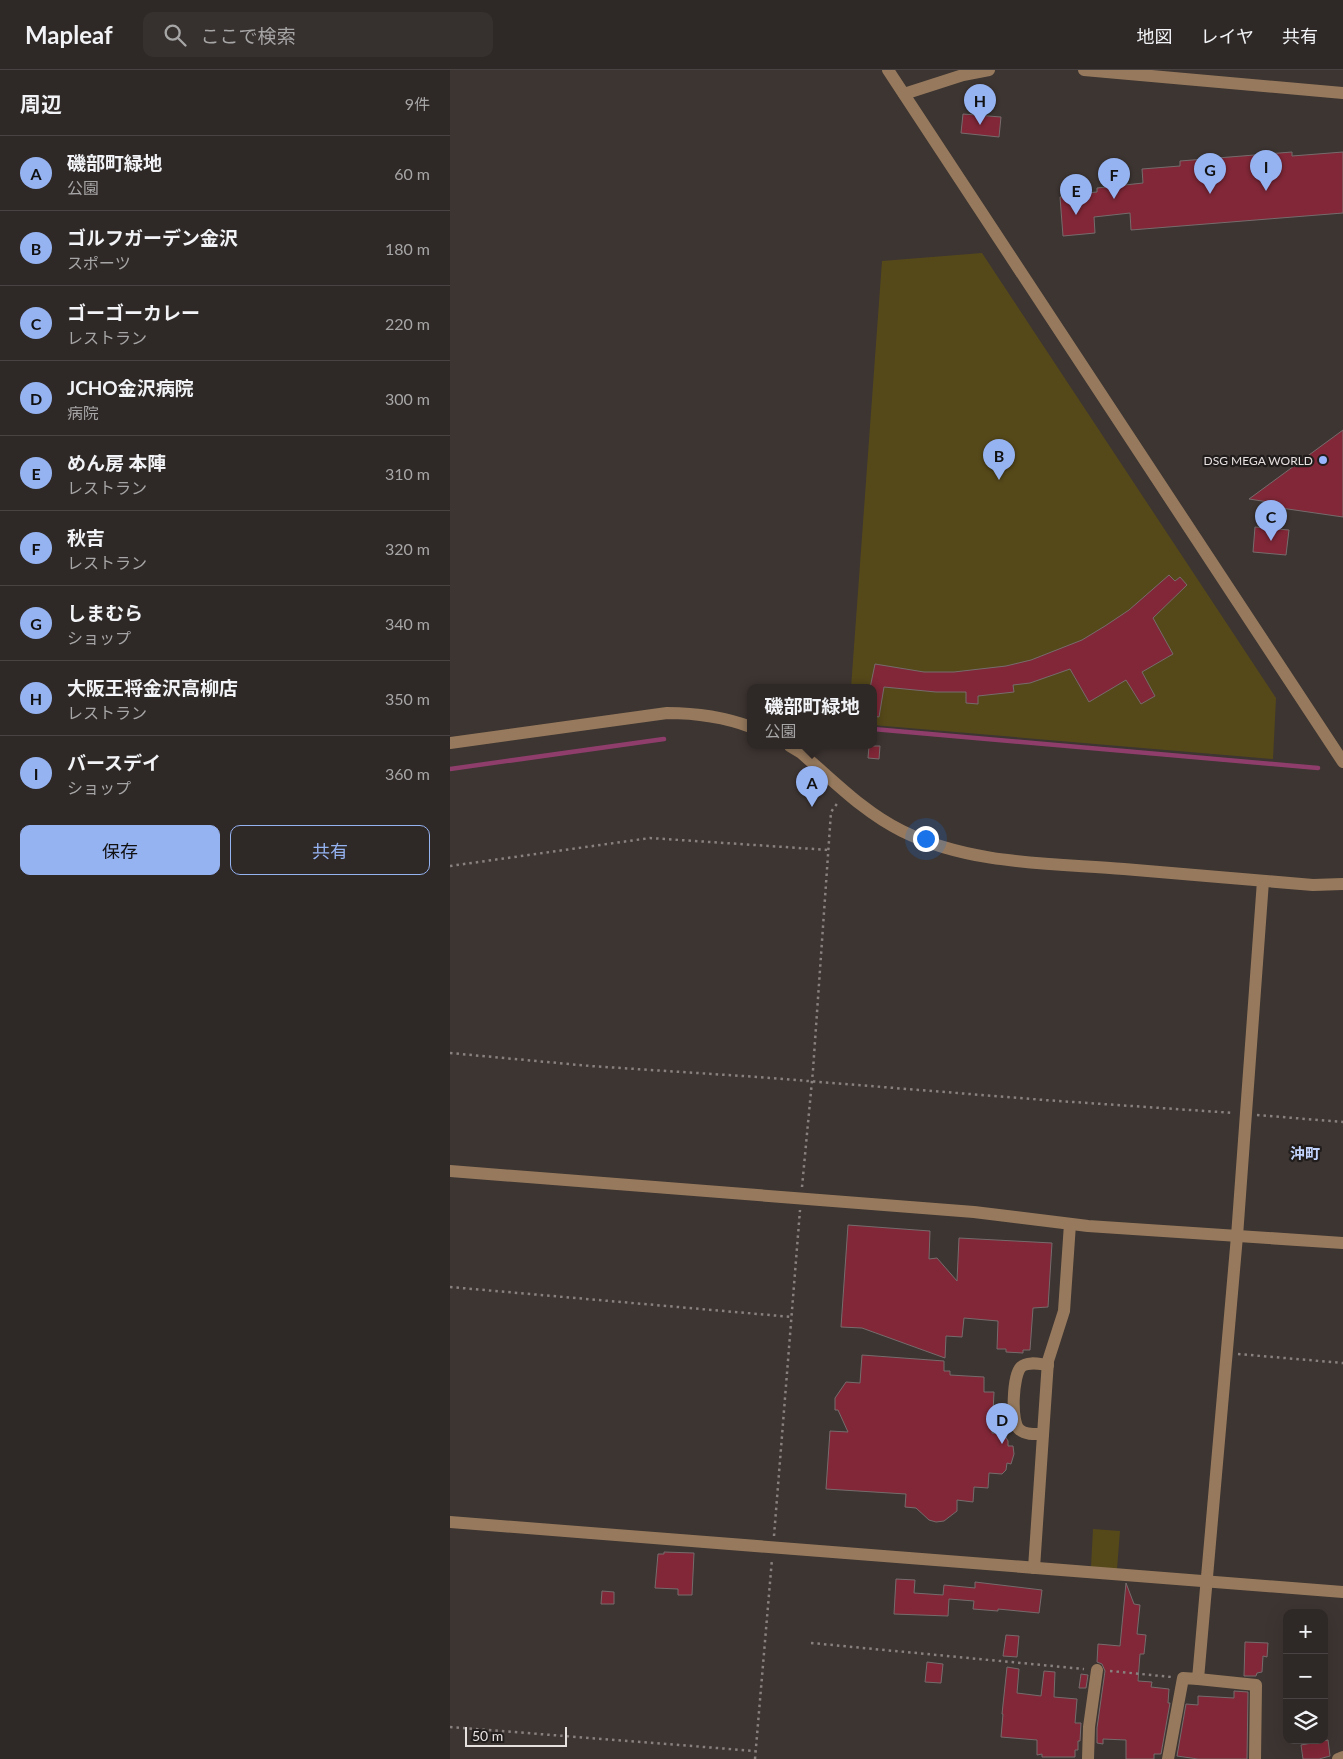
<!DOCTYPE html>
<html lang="ja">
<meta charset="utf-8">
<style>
:root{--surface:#2e2826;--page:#36302e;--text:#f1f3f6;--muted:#a7a6a7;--line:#494443;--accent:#95b2f1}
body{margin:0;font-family:Lato,"Noto Sans JP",sans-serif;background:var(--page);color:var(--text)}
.controls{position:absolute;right:15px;bottom:15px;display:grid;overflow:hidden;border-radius:10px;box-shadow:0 5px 20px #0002}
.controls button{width:45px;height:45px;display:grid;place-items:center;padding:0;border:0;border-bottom:1px solid var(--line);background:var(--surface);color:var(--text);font:25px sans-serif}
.scale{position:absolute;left:15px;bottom:12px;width:102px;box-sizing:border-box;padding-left:5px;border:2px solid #e6e0df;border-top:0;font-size:14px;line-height:18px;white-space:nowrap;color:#e6e0df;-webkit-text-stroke:4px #211d1c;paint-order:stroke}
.you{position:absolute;left:475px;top:768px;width:18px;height:18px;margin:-12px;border:4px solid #fff;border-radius:50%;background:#1a73e8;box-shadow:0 0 0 8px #1a73e833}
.badge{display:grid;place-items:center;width:32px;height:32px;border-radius:50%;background:var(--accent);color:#111;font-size:16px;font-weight:700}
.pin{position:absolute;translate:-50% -41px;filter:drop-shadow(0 1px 2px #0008)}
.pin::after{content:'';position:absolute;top:26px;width:18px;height:15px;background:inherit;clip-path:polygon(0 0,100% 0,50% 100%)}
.popup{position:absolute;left:297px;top:614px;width:130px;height:65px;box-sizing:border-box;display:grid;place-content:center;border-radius:10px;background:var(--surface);filter:drop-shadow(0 1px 4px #0005);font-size:16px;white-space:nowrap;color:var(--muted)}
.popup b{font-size:19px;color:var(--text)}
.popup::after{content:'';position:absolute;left:50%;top:100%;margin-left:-10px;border:10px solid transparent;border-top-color:var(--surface)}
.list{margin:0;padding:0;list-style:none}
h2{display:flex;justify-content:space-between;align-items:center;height:65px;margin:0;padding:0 20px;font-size:21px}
h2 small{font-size:16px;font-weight:400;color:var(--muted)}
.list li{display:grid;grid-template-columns:32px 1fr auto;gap:15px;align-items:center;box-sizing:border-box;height:75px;padding:0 20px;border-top:1px solid var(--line)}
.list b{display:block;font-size:19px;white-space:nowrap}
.list p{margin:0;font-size:16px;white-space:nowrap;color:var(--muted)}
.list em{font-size:16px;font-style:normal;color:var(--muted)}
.actions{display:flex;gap:10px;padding:15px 20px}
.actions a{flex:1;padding:11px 0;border:1px solid var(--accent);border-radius:10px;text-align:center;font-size:18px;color:var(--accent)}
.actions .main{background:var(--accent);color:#111}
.icon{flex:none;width:28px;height:28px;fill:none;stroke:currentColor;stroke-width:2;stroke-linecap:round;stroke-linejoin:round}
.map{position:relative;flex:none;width:893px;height:1689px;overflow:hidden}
header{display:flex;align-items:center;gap:30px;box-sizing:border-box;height:70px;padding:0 25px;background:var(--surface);border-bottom:1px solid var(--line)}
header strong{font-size:24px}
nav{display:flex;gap:28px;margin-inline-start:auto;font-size:18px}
.search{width:350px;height:45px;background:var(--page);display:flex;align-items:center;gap:12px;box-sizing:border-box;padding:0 18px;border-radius:10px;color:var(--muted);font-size:19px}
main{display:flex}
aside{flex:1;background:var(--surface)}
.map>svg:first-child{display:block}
.green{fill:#55491a}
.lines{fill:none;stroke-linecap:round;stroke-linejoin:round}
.stream{stroke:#8f3e6c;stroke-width:4.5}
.building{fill:#812737;stroke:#766c6d}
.path{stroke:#88817f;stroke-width:2.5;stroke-dasharray:2.5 4;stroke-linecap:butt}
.minor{stroke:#977a5d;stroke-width:12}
.poi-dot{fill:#99b5fd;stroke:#211d1c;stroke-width:2}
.labels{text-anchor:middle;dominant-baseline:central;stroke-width:4.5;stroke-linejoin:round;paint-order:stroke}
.poi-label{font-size:12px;fill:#e6e0df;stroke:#211d1c;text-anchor:end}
.quarter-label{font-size:15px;font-weight:bold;fill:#c3d5fe;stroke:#211d1c}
</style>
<header>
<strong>Mapleaf</strong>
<div class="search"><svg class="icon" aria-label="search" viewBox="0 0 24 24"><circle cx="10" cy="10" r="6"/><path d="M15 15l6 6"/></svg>ここで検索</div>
<nav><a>地図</a><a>レイヤ</a><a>共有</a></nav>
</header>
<main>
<aside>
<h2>周辺<small>9件</small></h2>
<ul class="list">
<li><span class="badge">A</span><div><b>磯部町緑地</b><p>公園</p></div><em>60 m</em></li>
<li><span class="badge">B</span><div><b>ゴルフガーデン金沢</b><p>スポーツ</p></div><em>180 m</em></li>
<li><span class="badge">C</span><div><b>ゴーゴーカレー</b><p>レストラン</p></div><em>220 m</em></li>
<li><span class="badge">D</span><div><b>JCHO金沢病院</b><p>病院</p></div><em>300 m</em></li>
<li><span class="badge">E</span><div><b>めん房 本陣</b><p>レストラン</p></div><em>310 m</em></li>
<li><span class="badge">F</span><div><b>秋吉</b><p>レストラン</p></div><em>320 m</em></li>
<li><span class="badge">G</span><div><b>しまむら</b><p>ショップ</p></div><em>340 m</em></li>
<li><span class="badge">H</span><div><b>大阪王将金沢高柳店</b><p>レストラン</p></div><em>350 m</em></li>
<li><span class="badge">I</span><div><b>バースデイ</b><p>ショップ</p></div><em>360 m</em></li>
</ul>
<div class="actions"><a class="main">保存</a><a>共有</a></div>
</aside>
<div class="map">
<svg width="893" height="1689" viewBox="0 0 893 1689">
<rect width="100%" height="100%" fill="#3d3532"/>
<g class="green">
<polygon points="532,183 826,628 823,689 423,655 423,618 401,618 432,191"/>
<polygon points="643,1459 670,1461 667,1499 641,1497"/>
</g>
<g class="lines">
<g class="stream">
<polyline points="423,659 868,698"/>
<polyline points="0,699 214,669"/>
</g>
</g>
<g class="building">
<polygon points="513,44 551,47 549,67 511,63"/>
<polygon points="842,82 842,86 893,82 893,143 681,160 680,143 644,147 645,163 613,166 610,127 624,126 624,124 647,122 647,118 693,113 692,99 730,96 730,91"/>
<polygon points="893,360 893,447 824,437 825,433 799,429"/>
<polygon points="805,457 839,460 836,485 803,482"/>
<polygon points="719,505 725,511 730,507 737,515 703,548 723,584 692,602 705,626 691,634 676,610 639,632 620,599 580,613 563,615 564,622 528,626 528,634 516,633 516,622 486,622 434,617 429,647 423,646 423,618 420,618 425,594 474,602 504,602 556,596 581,590 632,570 655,556 679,540"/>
<polygon points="419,676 430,676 429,689 418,688"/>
<polygon points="398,1155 480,1161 479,1189 487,1188 507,1211 509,1168 602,1173 598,1237 583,1238 580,1280 573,1280 573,1283 556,1282 556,1279 547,1279 548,1251 514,1248 512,1267 496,1266 495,1288 412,1258 391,1257"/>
<polygon points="412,1285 494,1291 494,1301 500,1301 500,1305 534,1307 534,1322 544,1322 542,1363 554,1364 558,1371 558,1376 563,1376 564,1384 561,1394 557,1393 556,1400 552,1404 539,1403 538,1418 524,1417 523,1432 507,1430 507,1441 494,1451 486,1452 479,1450 466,1438 455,1437 456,1424 376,1419 380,1361 398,1362 388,1340 385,1340 385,1328 396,1312 410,1313"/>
<polygon points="214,1482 244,1483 242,1525 228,1525 228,1519 205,1518 208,1484 214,1484"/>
<polygon points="446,1509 465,1510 464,1523 493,1525 494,1515 525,1518 525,1512 592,1520 589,1543 548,1539 548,1541 523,1539 524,1531 499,1529 498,1546 444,1544"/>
<polygon points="676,1513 684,1534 690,1535 687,1564 696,1565 694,1584 690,1584 688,1611 702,1612 701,1617 719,1619 718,1633 720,1633 711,1684 704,1684 704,1689 676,1689 676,1670 653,1669 653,1674 647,1673 647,1658 655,1601 652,1594 647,1592 648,1574 670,1576"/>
<polygon points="152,1521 164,1522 164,1534 151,1534"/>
<polygon points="556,1565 569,1566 567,1587 553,1586"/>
<polygon points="795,1572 818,1573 817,1587 813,1586 812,1602 807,1603 806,1606 794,1606"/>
<polygon points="477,1592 493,1594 491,1613 475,1612"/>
<polygon points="557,1597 569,1599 567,1623 591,1626 594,1601 605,1602 604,1627 627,1629 625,1653 631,1653 630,1671 628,1671 628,1680 625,1680 625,1687 592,1687 592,1684 587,1685 587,1670 551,1667 553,1644 552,1644"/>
<polygon points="631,1604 638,1605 636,1618 629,1618"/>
<polygon points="784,1621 798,1622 797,1689 748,1689 727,1686 736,1634 748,1635 748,1626 784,1628"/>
<polygon points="878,1670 880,1686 869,1689 853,1689 851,1675"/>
</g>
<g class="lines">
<g class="path">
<polyline points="0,796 200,768 379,780"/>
<polyline points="0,983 140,996 308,1007 594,1030 784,1043"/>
<polyline points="807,1045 893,1052"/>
<polyline points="352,1117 363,1000 381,742 389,731"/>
<polyline points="0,1217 342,1247"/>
<polyline points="788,1284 893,1293"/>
<polyline points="324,1466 350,1140"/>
<polyline points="361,1573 634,1599"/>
<polyline points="660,1601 722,1607"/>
<polyline points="0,1657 305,1681"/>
<polyline points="305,1689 322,1489"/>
</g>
<g class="minor">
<polyline points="438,0 893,692"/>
<polyline points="634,0 893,23"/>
<polyline points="454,24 513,5 539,0"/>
<path d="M 0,673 L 217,643 C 245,643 274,647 301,657"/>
<path d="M 340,676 L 350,682 C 382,709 413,742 452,761 C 521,795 599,793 674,799 C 737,804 800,810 863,815 L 893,814"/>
<polyline points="0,1101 524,1142 638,1156 893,1173"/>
<path d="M 593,1364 C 586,1364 576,1365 570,1360 C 560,1353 563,1305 571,1297 C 578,1291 589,1294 598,1295"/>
<polyline points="0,1452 893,1522"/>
<polyline points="584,1498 598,1291 614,1241 620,1154"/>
<polyline points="748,1609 806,1615 805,1689"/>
<polyline points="638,1689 639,1657 647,1600"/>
<polyline points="718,1689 733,1608 748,1609 787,1166 813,811"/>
<polyline points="888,1689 893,1687"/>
</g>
</g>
<circle class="poi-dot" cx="873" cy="390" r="5"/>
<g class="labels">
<g class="poi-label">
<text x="863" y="390">DSG MEGA WORLD</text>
</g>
<g class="quarter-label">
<text x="855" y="1083">沖町</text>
</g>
</g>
</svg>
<div class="controls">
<button>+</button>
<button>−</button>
<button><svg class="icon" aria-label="layers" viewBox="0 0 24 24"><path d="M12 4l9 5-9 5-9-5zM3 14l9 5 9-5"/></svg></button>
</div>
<div class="scale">50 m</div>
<div class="you"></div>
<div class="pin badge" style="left:362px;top:737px">A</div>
<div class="popup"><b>磯部町緑地</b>公園</div>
<div class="pin badge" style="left:549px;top:410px">B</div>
<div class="pin badge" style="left:821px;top:471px">C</div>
<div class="pin badge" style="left:552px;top:1374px">D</div>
<div class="pin badge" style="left:626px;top:145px">E</div>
<div class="pin badge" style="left:664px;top:129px">F</div>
<div class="pin badge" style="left:760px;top:124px">G</div>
<div class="pin badge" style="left:530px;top:55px">H</div>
<div class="pin badge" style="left:816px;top:121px">I</div>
</div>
</main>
